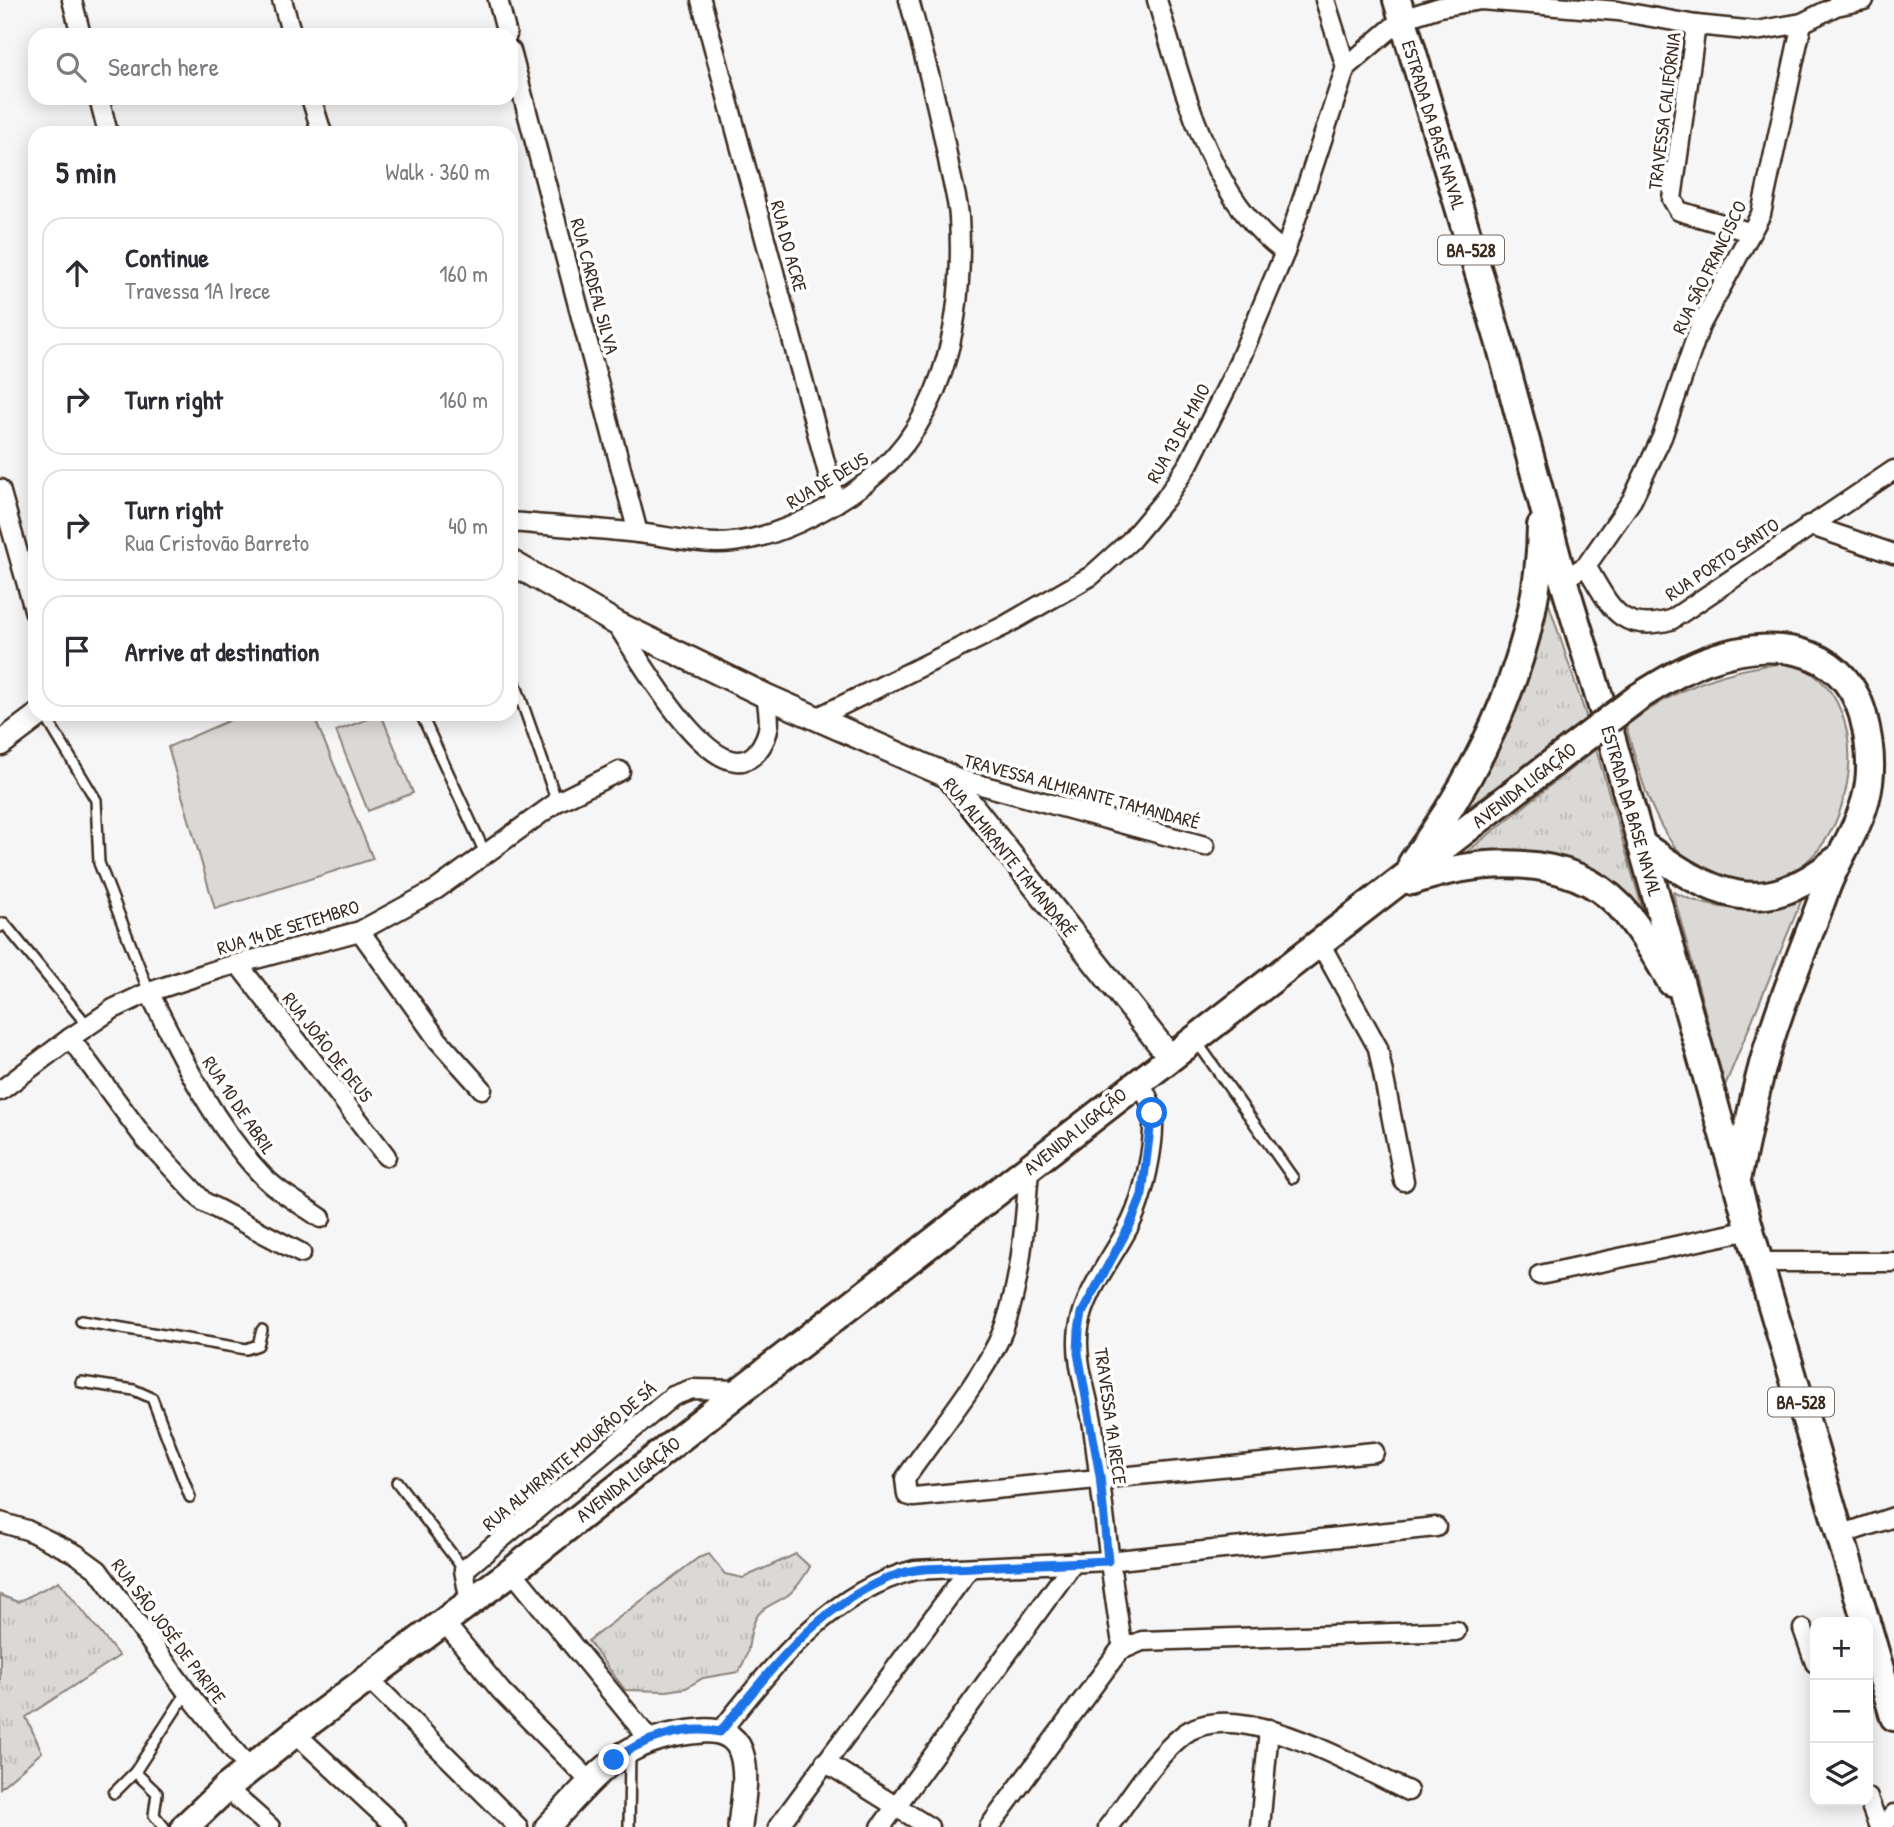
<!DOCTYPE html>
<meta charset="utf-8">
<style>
:root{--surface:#fff;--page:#f2f2f3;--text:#2b2b33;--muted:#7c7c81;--line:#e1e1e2}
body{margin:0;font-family:"Patrick Hand",sans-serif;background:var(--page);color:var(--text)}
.controls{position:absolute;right:21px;bottom:21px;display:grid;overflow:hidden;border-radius:14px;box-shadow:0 4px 18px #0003}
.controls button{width:63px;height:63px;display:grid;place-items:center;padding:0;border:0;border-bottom:2px solid var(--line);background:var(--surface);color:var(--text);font:35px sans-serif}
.stop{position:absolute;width:21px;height:21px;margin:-16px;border:5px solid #1a73e8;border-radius:50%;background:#fff}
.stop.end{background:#1a73e8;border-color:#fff;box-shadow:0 2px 7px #0008}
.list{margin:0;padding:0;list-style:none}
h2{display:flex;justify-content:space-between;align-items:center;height:91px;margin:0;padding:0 28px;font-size:30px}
h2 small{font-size:23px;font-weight:400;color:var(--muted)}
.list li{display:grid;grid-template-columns:46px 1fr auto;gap:21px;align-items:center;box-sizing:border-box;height:112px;margin:0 14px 14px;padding:0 14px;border:2px solid var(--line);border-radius:21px}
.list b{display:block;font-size:26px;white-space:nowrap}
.list p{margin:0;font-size:23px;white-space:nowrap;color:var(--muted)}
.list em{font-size:23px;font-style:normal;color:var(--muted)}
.icon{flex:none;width:38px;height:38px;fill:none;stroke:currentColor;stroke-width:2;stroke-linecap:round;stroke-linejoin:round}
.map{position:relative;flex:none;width:1894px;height:1827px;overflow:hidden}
.search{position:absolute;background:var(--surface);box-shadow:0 4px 18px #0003;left:28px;top:28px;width:490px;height:77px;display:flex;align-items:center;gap:18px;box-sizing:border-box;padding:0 24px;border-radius:21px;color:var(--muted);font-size:26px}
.panel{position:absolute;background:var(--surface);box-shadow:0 4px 18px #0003;left:28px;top:126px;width:490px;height:595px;border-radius:21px}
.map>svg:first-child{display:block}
.grass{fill:url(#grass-tufts);stroke:#8b827a;stroke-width:2}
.green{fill:#dbd9d6;stroke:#8b827a;stroke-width:2}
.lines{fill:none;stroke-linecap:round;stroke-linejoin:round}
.lane-casing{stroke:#3b2a1e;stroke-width:14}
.street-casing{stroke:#3b2a1e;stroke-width:23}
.secondary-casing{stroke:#3b2a1e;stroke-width:28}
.primary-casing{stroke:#3b2a1e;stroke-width:32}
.lane{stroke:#fff;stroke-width:9}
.street{stroke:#fff;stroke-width:18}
.secondary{stroke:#fff;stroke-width:23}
.primary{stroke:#fff;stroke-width:26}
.primary-bridge-casing{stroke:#3b2a1e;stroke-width:32;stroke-linecap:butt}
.primary-bridge{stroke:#fff;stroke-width:26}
.route{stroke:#1a73e8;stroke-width:9}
.labels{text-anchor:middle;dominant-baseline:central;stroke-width:7;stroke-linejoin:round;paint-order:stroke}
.shield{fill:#fff;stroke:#766a62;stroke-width:2}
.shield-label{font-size:18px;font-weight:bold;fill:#3b2a1e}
.street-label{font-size:19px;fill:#3b2a1e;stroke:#fff}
</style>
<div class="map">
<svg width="1894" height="1827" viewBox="0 0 1894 1827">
<defs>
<pattern id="grass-tufts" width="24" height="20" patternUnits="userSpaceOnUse" patternTransform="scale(1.75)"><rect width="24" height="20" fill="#dbd9d6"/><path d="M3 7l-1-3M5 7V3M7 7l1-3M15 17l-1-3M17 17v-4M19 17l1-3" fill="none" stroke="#bdbab7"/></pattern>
</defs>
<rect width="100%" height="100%" fill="#f7f6f6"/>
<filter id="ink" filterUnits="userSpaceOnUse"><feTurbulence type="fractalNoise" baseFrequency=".0143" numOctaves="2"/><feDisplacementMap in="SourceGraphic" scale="14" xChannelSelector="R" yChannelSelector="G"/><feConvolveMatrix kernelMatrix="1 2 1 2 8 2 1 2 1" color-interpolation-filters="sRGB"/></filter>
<g filter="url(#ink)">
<g class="grass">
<polygon points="1548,601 1587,719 1458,815"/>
<polygon points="1596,749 1648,928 1524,853 1463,855"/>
<path d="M 709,1554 L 725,1574 L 743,1578 L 796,1554 L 810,1567 C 803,1578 796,1590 785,1597 C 775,1603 760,1608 755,1620 C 746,1640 753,1650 738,1672 L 703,1678 L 686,1688 L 667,1691 L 625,1690 L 588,1641 L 698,1558 Z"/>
<polygon points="59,1581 119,1656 26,1717 42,1752 0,1788 0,1595 18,1602"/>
</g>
<g class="green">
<path d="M 1788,663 C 1894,689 1854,908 1731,880 C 1705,874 1681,858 1667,836 C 1646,802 1637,763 1626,726 C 1674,688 1727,668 1788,663 Z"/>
<polygon points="244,714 313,714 373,859 215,909 168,747"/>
<polygon points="381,714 413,793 368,811 336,731"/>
<path d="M 1673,892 C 1716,912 1757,914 1802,899 L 1725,1086 Z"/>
</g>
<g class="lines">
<defs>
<g id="lane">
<polyline points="511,671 557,802"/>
<polyline points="44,714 96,800 99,863 149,992"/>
<polyline points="421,714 486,855"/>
<polyline points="0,927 4,923 88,1026"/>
<polyline points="1197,1042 1293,1178"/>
<polyline points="81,1321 246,1349 258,1345 262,1330"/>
<polyline points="81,1382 134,1390 152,1398 190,1497"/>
<polyline points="397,1482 464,1570"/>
<polyline points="135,1772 157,1793 154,1815 164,1827"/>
<polyline points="114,1793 135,1772 187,1692"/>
<polyline points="629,1827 630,1752"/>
</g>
<g id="street">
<polyline points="72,0 81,35"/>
<polyline points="282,0 292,35"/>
<polyline points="498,0 507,35"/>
<polyline points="701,0 836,503"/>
<path d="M 1157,0 C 1182,83 1210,201 1285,252"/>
<polyline points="1325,0 1346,67"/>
<polyline points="1696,25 1672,199 1679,211 1749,232"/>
<polyline points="511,51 638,533"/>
<polyline points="99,98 108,133"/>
<polyline points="311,98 322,133"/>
<polyline points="0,489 35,613"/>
<path d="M 511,522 C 553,526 596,528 638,533 C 669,536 702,546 733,542 C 775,537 815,517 850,494 C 944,434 965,322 959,217 C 958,200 952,182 949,165 C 939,109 924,55 909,0"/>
<polyline points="1809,525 1894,554"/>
<path d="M 1586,566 C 1610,605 1618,634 1671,620 L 1894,470"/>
<polyline points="1563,579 1586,566 1632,500 1662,437 1700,326 1761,214 1802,23"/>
<path d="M 616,623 C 635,651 716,799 757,752 C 772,733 770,719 766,696"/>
<polyline points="816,718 1004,626 1091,576 1130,541 1166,498 1189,463 1235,371 1285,252 1346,67 1402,19 1440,7 1481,0 1618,11 1696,25 1756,31 1802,23 1836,6 1864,0"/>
<polyline points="948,776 1205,846"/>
<polyline points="360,931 438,1040 482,1089"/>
<polyline points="1321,945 1378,1048 1404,1181"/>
<polyline points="238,964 386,1156"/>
<path d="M 149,992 C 180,1054 212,1122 260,1173 C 276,1191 301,1204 321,1218"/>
<polyline points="70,1038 145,1139 204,1202 301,1253"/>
<polyline points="0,1091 70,1038 113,1009 149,992 222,968 360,931 437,889 557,802 620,771"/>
<path d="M 1029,1169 C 1025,1222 1021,1293 998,1342 C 977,1385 933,1438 905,1479 L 907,1495 L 914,1497 L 1374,1452"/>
<polyline points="1759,1262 1894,1262"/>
<polyline points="1540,1275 1750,1230"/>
<polyline points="0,1522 27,1530 76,1554 98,1570 187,1692 249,1769"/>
<polyline points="1840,1535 1894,1517"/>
<polyline points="512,1571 650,1740"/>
<polyline points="470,1603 464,1570 673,1396 692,1389 741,1390"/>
<polyline points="444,1622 501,1691 591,1782"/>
<polyline points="1803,1629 1815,1663"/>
<path d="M 1123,1649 C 1110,1575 1103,1501 1093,1427 C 1088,1394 1074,1361 1079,1328 C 1085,1292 1111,1260 1128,1228 C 1143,1201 1157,1140 1152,1109 C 1150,1099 1143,1090 1139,1080"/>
<polyline points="368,1678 518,1827"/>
<path d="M 720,1732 C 773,1666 830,1591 915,1570 L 1108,1561 L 1436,1527"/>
<polyline points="295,1733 396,1827"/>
<polyline points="825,1762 929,1827"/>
<polyline points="226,1788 270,1827"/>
<polyline points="1868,1798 1879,1827"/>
<polyline points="778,1827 970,1568"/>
<polyline points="881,1827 1074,1562"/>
<polyline points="989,1827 1119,1651 1142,1641 1456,1631"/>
<path d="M 1108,1827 C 1131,1797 1153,1759 1183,1735 C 1236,1694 1356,1767 1408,1791"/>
<polyline points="1260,1827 1269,1729"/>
<polyline points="1882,1827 1894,1814"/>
</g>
<g id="secondary">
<polyline points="511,562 616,623 766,696 948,776 1170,1057"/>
<polyline points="0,744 40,714"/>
<path d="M 547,1827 C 600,1773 620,1737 702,1731 C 718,1730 735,1734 741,1752 C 749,1775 742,1804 740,1827"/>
</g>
<g id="primary">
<polyline points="1397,0 1500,344 1563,579 1611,736 1759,1262 1866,1622"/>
<path d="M 1640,696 C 1661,683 1682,670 1705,661 C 1767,638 1842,642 1863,715 C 1869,738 1872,760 1869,783 C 1864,823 1838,854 1825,891 C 1804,950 1775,1015 1760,1076 C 1751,1110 1745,1145 1737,1179"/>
<path d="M 1641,844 C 1713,895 1760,922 1836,860"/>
<path d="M 1412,863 C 1484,766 1540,648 1541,526"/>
<path d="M 1412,881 C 1477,859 1567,851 1620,906 C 1639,927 1657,957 1671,982"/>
<polyline points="1868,1628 1894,1717"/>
<polyline points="185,1827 226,1788 295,1733 512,1571 741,1390 1560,757"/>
</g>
</defs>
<use href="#lane" class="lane-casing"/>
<use href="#street" class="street-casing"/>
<use href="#secondary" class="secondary-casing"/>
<use href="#primary" class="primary-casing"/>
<use href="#lane" class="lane"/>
<use href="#street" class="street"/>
<use href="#secondary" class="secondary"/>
<use href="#primary" class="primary"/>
<defs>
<polyline id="primary-bridge" points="1560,757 1640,696"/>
</defs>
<use href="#primary-bridge" class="primary-bridge-casing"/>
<use href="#primary-bridge" class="primary-bridge"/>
</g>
</g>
<g class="lines" filter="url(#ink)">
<path class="route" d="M 614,1760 C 641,1739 685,1725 720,1732 C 769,1672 823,1599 899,1574 C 923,1566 949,1569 974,1567 C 1018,1565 1063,1563 1108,1561 L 1100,1476 L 1078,1353 L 1079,1330 L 1082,1313 L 1130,1225 L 1142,1195 L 1152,1113"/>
</g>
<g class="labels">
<g class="shield">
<rect x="1438" y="235.5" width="66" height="29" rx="5"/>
<rect x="1768" y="1387.5" width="66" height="29" rx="5"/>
</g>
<g class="shield-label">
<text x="1471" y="250">BA-528</text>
<text x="1801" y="1402">BA-528</text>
</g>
<g class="street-label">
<text transform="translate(1664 111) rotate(-83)">TRAVESSA CALIFÓRNIA</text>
<text transform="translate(1434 125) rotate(73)">ESTRADA DA BASE NAVAL</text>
<text transform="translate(789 246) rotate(75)">RUA DO ACRE</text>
<text transform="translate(1709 267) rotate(-64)">RUA SÃO FRANCISCO</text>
<text transform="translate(595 286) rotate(75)">RUA CARDEAL SILVA</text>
<text transform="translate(1178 433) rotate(-61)">RUA 13 DE MAIO</text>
<text transform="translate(827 480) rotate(-31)">RUA DE DEUS</text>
<text transform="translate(1722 559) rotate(-34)">RUA PORTO SANTO</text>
<text transform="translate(1524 785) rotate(-38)">AVENIDA LIGAÇÃO</text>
<text transform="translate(1082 791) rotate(15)">TRAVESSA ALMIRANTE TAMANDARÉ</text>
<text transform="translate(1632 811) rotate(74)">ESTRADA DA BASE NAVAL</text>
<text transform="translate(1010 857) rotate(51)">RUA ALMIRANTE TAMANDARÉ</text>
<text transform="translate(288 927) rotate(-17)">RUA 14 DE SETEMBRO</text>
<text transform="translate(328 1047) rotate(52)">RUA JOÃO DE DEUS</text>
<text transform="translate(239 1105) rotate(56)">RUA 10 DE ABRIL</text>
<text transform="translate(1075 1131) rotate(-39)">AVENIDA LIGAÇÃO</text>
<text transform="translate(1111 1416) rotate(82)">TRAVESSA 1A IRECE</text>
<text transform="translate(569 1456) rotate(-40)">RUA ALMIRANTE MOURÃO DE SÁ</text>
<text transform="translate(628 1479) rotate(-38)">AVENIDA LIGAÇÃO</text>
<text transform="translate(169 1631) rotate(53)">RUA SÃO JOSÉ DE PARIPE</text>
</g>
</g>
</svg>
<div class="controls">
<button>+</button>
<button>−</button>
<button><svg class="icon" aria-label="layers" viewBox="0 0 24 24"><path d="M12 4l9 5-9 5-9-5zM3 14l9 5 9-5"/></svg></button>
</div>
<div class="stop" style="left:1152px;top:1113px"></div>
<div class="stop end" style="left:614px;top:1760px"></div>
<div class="search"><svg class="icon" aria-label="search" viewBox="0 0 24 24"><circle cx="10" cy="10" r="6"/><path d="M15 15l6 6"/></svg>Search here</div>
<section class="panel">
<h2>5 min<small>Walk · 360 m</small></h2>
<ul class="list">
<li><svg class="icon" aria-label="ahead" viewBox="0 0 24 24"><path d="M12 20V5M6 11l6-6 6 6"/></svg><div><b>Continue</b><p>Travessa 1A Irece</p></div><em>160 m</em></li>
<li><svg class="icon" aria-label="right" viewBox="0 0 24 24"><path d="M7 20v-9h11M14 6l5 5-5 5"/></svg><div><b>Turn right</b></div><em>160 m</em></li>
<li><svg class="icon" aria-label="right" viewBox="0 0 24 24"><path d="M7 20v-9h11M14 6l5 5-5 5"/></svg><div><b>Turn right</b><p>Rua Cristovão Barreto</p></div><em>40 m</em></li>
<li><svg class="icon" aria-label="arrive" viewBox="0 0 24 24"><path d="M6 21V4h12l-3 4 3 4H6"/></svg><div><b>Arrive at destination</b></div></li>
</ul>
</section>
</div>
